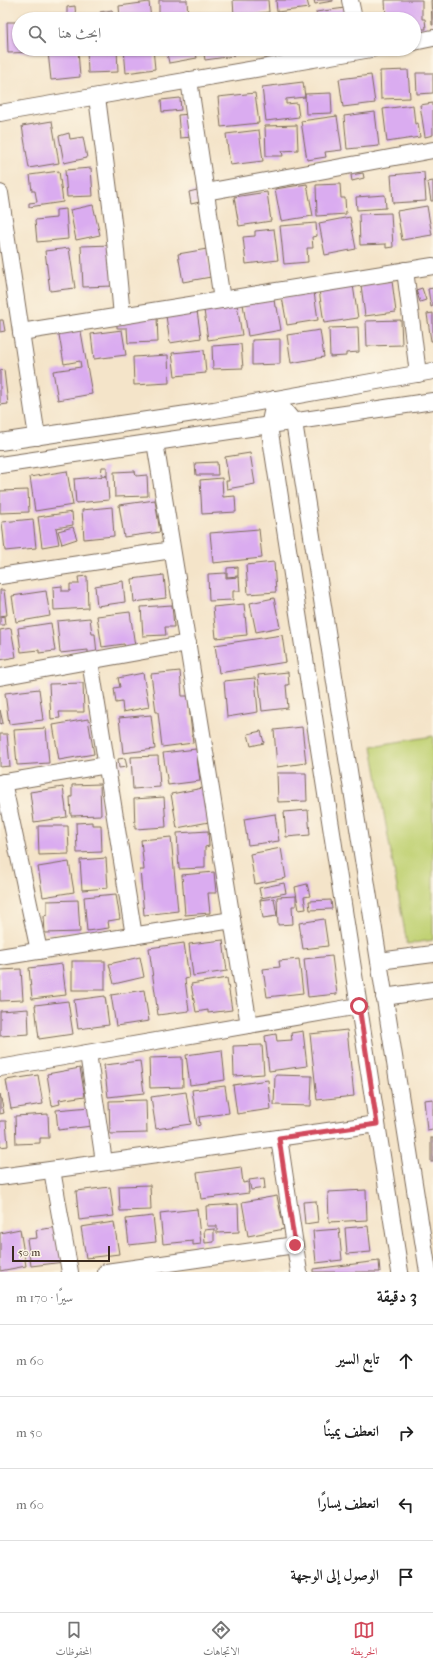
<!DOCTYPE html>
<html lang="ar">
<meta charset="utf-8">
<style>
:root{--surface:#fff;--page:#f6f6f6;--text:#222;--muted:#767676;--line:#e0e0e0;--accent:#d1495b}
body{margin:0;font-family:"IM FELL French Canon",Amiri,serif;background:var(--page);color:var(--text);direction:rtl}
.scale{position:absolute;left:12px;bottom:10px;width:98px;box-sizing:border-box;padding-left:4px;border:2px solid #3b2a1e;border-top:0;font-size:11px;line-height:14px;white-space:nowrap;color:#3b2a1e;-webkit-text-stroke:3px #fcf5e5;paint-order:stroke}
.stop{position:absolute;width:12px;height:12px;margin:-9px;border:3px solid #d1495b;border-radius:50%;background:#fff}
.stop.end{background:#d1495b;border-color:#fff;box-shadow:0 1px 4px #0008}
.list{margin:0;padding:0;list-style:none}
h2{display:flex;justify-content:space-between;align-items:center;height:52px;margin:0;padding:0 16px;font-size:17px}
h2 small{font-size:13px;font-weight:400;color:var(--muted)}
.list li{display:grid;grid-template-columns:26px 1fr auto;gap:12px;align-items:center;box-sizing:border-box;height:72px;padding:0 16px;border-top:1px solid var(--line)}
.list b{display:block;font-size:15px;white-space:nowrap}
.list em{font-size:13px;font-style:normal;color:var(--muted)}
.icon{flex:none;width:22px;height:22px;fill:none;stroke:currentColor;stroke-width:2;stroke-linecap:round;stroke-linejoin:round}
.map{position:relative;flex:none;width:433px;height:1272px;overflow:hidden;direction:ltr}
.search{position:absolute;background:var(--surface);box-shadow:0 1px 3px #0004;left:12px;right:12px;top:12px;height:44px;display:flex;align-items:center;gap:10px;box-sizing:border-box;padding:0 14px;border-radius:22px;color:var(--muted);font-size:15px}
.sheet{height:340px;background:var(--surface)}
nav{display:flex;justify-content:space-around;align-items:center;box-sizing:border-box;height:56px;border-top:1px solid var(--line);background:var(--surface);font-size:11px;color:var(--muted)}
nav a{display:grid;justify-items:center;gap:2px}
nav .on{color:var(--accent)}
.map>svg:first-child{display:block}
.green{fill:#c1d275;stroke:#7e7e4a}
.building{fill:#daacf0}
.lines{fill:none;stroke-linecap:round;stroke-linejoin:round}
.minor-casing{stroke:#7c6b5a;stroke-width:18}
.minor{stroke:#fff;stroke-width:16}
.route{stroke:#d1495b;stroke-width:5}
</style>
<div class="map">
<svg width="433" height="1272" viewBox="0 0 433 1272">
<rect width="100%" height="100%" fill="#fcf5e5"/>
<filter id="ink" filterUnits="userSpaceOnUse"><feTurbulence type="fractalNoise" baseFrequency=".025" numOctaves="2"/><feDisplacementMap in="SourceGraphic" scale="8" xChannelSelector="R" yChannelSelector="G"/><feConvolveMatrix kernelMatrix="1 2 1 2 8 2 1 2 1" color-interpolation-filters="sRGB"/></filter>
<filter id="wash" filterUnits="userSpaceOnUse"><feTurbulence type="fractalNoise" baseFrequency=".012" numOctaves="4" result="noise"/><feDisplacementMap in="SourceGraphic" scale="16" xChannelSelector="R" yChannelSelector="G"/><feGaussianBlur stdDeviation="0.9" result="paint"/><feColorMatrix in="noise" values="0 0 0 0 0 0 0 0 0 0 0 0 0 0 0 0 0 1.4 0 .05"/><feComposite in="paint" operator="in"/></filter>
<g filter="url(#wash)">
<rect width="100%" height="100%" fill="#f4e4c9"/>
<polygon class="green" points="433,736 433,940 407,944 372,746"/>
<g id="blocks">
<g class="building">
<polygon points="159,0 187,0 188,19 159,19"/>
<polygon points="233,0 268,0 269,12 234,16"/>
<polygon points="276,0 307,0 309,8 277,12"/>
<polygon points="314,0 333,0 333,1 315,4"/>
<polygon points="385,0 422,0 422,19 425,19 426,29 414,29 414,19 386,19"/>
<polygon points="431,0 433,0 433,25 432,25"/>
<polygon points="149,2 151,19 120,19 119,6"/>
<polygon points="75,6 76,19 43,19 43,17 67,16 67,7"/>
<polygon points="345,8 346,19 317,19 316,12"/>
<polygon points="112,10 113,14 101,17 100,12"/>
<polygon points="114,16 114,19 95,19 95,17"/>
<polygon points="7,22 19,22 19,49 37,49 38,52 8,53"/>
<polygon points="87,49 117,49 118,72 88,73"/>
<polygon points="124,49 153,49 155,69 126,73"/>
<polygon points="166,49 195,49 197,58 169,63"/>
<polygon points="203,49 234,49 234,56 205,60"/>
<polygon points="244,49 263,49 263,50 245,53"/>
<polygon points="276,49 316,49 316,51 277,55"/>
<polygon points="78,50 80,77 51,80 48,52"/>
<polygon points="408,70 410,98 381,99 380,71"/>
<polygon points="416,73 433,73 433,93 417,94"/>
<polygon points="371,75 375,103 343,107 339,79"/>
<polygon points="303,82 305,97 286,99 286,104 297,103 299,117 266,121 262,87"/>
<polygon points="255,93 259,123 221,127 218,97"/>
<polygon points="331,93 332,113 306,114 305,94"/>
<polygon points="180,98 181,110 162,112 161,100"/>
<polygon points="433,103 433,135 425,137 420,105"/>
<polygon points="413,105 415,124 418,123 420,137 387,142 383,109"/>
<polygon points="375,112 379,146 347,149 344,116"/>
<polygon points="191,114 193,137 180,138 178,115"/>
<polygon points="337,116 342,150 325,152 326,157 307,160 301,121"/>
<polygon points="52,121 59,163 29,168 22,126"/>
<polygon points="297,125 298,150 282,151 283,156 266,156 265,126"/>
<polygon points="259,130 263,161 230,165 226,134"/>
<polygon points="69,133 70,139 83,137 87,158 64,163 59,136"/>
<polygon points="91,168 93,196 67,197 65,170"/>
<polygon points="59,171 63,202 29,207 29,203 37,202 35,191 32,191 30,175"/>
<polygon points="424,172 426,201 393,203 391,175"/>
<polygon points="363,173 364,178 352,181 351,175"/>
<polygon points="433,181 433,201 431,201 428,182"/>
<polygon points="307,184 313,216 281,221 275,189"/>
<polygon points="340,184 341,198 345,198 346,214 317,216 316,185"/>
<polygon points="201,189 204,201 191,204 189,192"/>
<polygon points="267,192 271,221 239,226 234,197"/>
<polygon points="385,195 386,208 357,210 356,197"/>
<polygon points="93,205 100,235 76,240 70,210"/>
<polygon points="427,206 432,235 402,240 397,211"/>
<polygon points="66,209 68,239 37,242 35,220 56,218 56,210"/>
<polygon points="391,213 393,247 386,248 386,244 360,245 359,214"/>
<polygon points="350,217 356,249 325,255 319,223"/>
<polygon points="316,223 317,236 312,237 313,248 307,248 308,262 284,264 280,226"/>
<polygon points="274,229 278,260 246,264 243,237 255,236 255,231"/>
<polygon points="112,245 114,286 83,287 81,246"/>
<polygon points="69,248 75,288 50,291 45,251"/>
<polygon points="207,249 211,277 183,282 178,254"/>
<polygon points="392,281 396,312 365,316 361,285"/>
<polygon points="353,285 358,318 324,323 319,290"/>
<polygon points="422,288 426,300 420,302 416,290"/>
<polygon points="433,288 433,306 431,307 428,289"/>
<polygon points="314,292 318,320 287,325 282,297"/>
<polygon points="274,299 275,307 277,307 281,330 248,336 243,304"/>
<polygon points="237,305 242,335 208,340 204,310"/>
<polygon points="197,311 201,338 170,343 166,316"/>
<polygon points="433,313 433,341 431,341 427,314"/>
<polygon points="157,317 158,342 128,343 127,328 117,328 117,319"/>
<polygon points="0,320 3,320 5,331 0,332"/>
<polygon points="401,320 402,345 367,346 366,321"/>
<polygon points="80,326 92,394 58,400 53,371 81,367 80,361 64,364 58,329"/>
<polygon points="358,327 359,352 346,353 346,356 330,357 329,328"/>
<polygon points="122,330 126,355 94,359 91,334"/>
<polygon points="320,330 324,357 291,363 287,335"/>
<polygon points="280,339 280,364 252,365 252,340"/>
<polygon points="241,344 243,368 213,369 212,346"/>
<polygon points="204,350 206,373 175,376 172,353"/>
<polygon points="168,355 169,383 134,385 133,357"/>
<polygon points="4,370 8,404 0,405 0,371"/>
<polygon points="250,453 255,484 227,489 226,481 229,481 225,457"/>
<polygon points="217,462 218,475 196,475 195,463"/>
<polygon points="102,467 107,467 107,476 101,475"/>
<polygon points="67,471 73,505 35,511 30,477"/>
<polygon points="135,471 136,476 147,475 148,496 115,497 114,472"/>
<polygon points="107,476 109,500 76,503 74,479"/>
<polygon points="222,478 223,497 235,496 236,512 202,514 200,480"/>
<polygon points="28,490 29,512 0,513 0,491"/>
<polygon points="155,500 160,532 124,537 119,505"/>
<polygon points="112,507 114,536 84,539 82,510"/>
<polygon points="72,512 73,525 56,528 59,544 42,547 38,517"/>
<polygon points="33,519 36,548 5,551 2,522"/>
<polygon points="73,527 77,539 62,544 58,531"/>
<polygon points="259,529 262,558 213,563 210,533"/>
<polygon points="274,562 276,592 248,594 246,565"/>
<polygon points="238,567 238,576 227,577 227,568"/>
<polygon points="226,573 226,578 239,577 240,591 233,591 233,600 209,601 208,574"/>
<polygon points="164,575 166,598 134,602 132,579"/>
<polygon points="87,576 88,608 54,610 53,587 62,586 62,591 70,591 70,584 79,584 78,577"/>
<polygon points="123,581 125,602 97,606 95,586"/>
<polygon points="0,590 4,590 7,615 0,616"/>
<polygon points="46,591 50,616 16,622 12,596"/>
<polygon points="274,598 280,627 256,632 250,603"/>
<polygon points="244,604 247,635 216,638 213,607"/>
<polygon points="172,605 174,627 165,627 166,635 143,636 141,607"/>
<polygon points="130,612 135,646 125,648 124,644 102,647 97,616"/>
<polygon points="4,616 5,625 0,625 0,617"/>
<polygon points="90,618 92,634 95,634 97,654 88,654 88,650 60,653 57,621"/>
<polygon points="51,623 55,651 39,653 39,650 21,652 18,628"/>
<polygon points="11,628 16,657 0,660 0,630"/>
<polygon points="282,635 286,662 219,673 215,645"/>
<polygon points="180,671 182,696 188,696 193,743 162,747 158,712 156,712 151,674"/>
<polygon points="288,672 289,685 286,685 288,708 262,711 258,675"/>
<polygon points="143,673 149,707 123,712 122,702 116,703 114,688 120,687 118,678"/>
<polygon points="255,678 258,712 227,717 224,681"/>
<polygon points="83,683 84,712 59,712 60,718 51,719 49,684"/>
<polygon points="39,689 43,720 9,724 5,693"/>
<polygon points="0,710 3,723 0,724"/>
<polygon points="151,715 155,749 123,753 119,718"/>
<polygon points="88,719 94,754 59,760 53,725"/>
<polygon points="302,727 306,763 277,767 274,730"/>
<polygon points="46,728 49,763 17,765 14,730"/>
<polygon points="261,731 264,743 251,746 248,734"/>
<polygon points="0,734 7,734 10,766 0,767"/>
<polygon points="196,749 200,781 168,785 163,753"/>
<polygon points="158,756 160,787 133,789 131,757"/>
<polygon points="125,758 127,767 119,768 118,759"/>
<polygon points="277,773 306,773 307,801 278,802"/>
<polygon points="100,784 101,815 71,816 70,797 72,797 72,785"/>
<polygon points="63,787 67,817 34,822 30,792"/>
<polygon points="203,788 209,822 177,828 171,794"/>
<polygon points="164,797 166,827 135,829 134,799"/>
<polygon points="308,810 310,835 286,837 284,812"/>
<polygon points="275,814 279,841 248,845 244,819"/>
<polygon points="92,822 92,825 101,825 102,852 77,853 76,823"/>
<polygon points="38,826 68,826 69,854 39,855"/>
<polygon points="208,831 209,846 205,847 205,868 179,869 177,833"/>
<polygon points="171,837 178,911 144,915 140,870 144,870 141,840"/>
<polygon points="281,848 286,878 255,884 250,854"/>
<polygon points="106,858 108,888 82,890 80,860"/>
<polygon points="69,862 74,892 43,897 38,867"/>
<polygon points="214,872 216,893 208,893 210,913 185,915 182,875"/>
<polygon points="284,883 286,893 261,898 259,888"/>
<polygon points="307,884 310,896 304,897 306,909 299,910 295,887"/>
<polygon points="116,894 120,919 108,921 109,928 87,931 84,897"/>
<polygon points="296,896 296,906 292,906 293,924 278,925 277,897"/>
<polygon points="274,898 277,916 263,918 260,900"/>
<polygon points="78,900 80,932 45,933 44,916 47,915 47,901"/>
<polygon points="331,900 332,909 310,910 309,901"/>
<polygon points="324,919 328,946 303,949 299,923"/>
<polygon points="223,940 227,971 193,976 189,944"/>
<polygon points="184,943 189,978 185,979 189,1011 158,1015 149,948"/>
<polygon points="332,956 337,994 308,997 304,959"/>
<polygon points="140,957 144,977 114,984 109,964"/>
<polygon points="299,959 303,993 267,997 263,969 280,967 279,961"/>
<rect x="72" y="961" width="33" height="29"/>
<polygon points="62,964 66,995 32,999 29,968"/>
<polygon points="21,969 23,1000 0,1001 0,970"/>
<polygon points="227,978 232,1010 208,1013 208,1010 196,1012 191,984"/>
<polygon points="144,990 149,1021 116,1026 111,995"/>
<polygon points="105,996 109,1025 78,1029 74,1000"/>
<polygon points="68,1001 73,1034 39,1039 35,1005"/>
<polygon points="28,1009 29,1034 0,1036 0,1011"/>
<polygon points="347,1030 354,1096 317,1100 310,1034"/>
<polygon points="303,1031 307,1066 269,1071 265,1036 276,1034 277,1041 292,1040 291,1033"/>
<polygon points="262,1045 264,1074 234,1076 233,1046"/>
<polygon points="222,1050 225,1080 190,1085 186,1055"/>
<polygon points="182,1057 183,1087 150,1088 149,1058"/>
<polygon points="140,1061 144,1093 108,1097 104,1065"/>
<polygon points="80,1068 85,1096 59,1100 60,1104 52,1106 47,1074"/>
<polygon points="38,1075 43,1104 11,1109 6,1080"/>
<polygon points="275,1075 312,1076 311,1106 274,1105"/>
<polygon points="268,1080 271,1109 237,1114 233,1085"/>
<polygon points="225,1086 229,1113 199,1117 200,1125 197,1126 192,1090"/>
<polygon points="186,1092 191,1124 156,1129 151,1097"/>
<polygon points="0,1094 4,1113 0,1114"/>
<polygon points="433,1099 433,1129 427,1130 424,1100"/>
<polygon points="146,1100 147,1133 110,1134 109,1101"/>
<polygon points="90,1107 92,1126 58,1130 56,1110"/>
<polygon points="48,1114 49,1138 40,1138 40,1143 16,1144 15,1116"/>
<polygon points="0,1121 6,1121 8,1146 0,1147"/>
<rect x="431" y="1138" width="2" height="24"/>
<polygon points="241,1167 243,1183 248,1182 249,1193 201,1199 197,1173"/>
<polygon points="264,1178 265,1188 251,1190 249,1180"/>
<polygon points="150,1185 151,1210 120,1211 119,1186"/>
<polygon points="110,1187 114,1216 79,1220 76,1191"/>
<polygon points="366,1190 367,1220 329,1222 328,1192"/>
<polygon points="277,1196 284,1229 248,1236 242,1202"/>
<polygon points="316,1201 318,1222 305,1224 303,1202"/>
<polygon points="238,1204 239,1232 217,1233 217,1226 207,1226 206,1206"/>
<polygon points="197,1209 201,1244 193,1245 193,1241 163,1244 160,1213"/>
<polygon points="153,1216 156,1242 129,1245 126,1219"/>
<polygon points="114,1222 119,1254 86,1258 81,1227"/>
<polygon points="368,1226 371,1252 347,1254 345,1228"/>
<polygon points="59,1227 64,1262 31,1266 27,1239 37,1238 36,1230"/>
<polygon points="20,1229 26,1266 0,1271 0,1233"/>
<polygon points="214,1229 214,1242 205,1243 204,1230"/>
<polygon points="339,1229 342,1260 316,1263 313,1231"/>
<polygon points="379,1261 380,1272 313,1272 313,1269"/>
</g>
</g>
</g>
<g filter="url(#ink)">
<use href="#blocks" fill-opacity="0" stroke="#7c6b5a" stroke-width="1"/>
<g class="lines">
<defs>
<g id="minor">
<polyline points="350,0 354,19"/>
<polyline points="414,42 433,38"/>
<polyline points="189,80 222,300"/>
<polyline points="97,97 114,230 122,316"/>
<polyline points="0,113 371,49"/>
<polyline points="206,192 433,150"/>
<polyline points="0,193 37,437"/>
<polyline points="405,270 418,374"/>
<polyline points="21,332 433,266"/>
<polyline points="275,399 294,422 428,1272"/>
<polyline points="275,399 269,426 400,1272"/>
<polyline points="0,442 214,410 433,371"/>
<polyline points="155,442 249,1025"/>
<polyline points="0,465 433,401"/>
<polyline points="0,576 172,550"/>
<polyline points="90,661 134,936"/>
<polyline points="0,677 188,643"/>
<polyline points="3,782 39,951"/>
<polyline points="0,783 107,765"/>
<polyline points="0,957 232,920"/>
<polyline points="379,961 433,954"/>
<polyline points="384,997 433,990"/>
<polyline points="88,1053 104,1162"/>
<polyline points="0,1068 359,1006"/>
<polyline points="279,1138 299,1272"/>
<polyline points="52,1170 70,1272"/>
<polyline points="0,1177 377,1124"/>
<polyline points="106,1272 295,1245"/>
</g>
</defs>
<use href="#minor" class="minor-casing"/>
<use href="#minor" class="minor"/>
</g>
</g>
<g class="lines" filter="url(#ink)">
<polyline class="route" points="295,1245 279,1138 377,1124 359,1006"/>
</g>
</svg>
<div class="scale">50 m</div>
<div class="stop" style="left:359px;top:1006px"></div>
<div class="stop end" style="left:295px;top:1245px"></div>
<div class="search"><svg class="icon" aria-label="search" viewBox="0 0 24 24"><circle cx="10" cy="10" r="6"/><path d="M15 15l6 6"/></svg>ابحث هنا</div>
</div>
<section class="sheet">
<h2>3 دقيقة<small>سيرًا · 170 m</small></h2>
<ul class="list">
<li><svg class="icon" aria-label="ahead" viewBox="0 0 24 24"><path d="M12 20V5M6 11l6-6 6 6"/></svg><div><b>تابع السير</b></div><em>60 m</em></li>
<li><svg class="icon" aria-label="right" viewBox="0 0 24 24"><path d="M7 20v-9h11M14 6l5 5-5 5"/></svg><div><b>انعطف يمينًا</b></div><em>50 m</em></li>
<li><svg class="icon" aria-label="left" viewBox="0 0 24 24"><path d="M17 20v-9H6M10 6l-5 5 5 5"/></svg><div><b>انعطف يسارًا</b></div><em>60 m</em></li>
<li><svg class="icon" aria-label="arrive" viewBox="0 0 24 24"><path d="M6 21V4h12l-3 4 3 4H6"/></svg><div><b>الوصول إلى الوجهة</b></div></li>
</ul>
</section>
<nav>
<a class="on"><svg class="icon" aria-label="map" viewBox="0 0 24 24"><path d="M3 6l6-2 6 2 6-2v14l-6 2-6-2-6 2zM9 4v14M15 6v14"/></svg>الخريطة</a>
<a><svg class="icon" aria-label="directions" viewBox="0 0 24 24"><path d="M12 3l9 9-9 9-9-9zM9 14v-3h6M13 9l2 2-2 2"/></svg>الاتجاهات</a>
<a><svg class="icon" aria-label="saved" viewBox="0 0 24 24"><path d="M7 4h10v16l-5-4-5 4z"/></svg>المحفوظات</a>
</nav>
